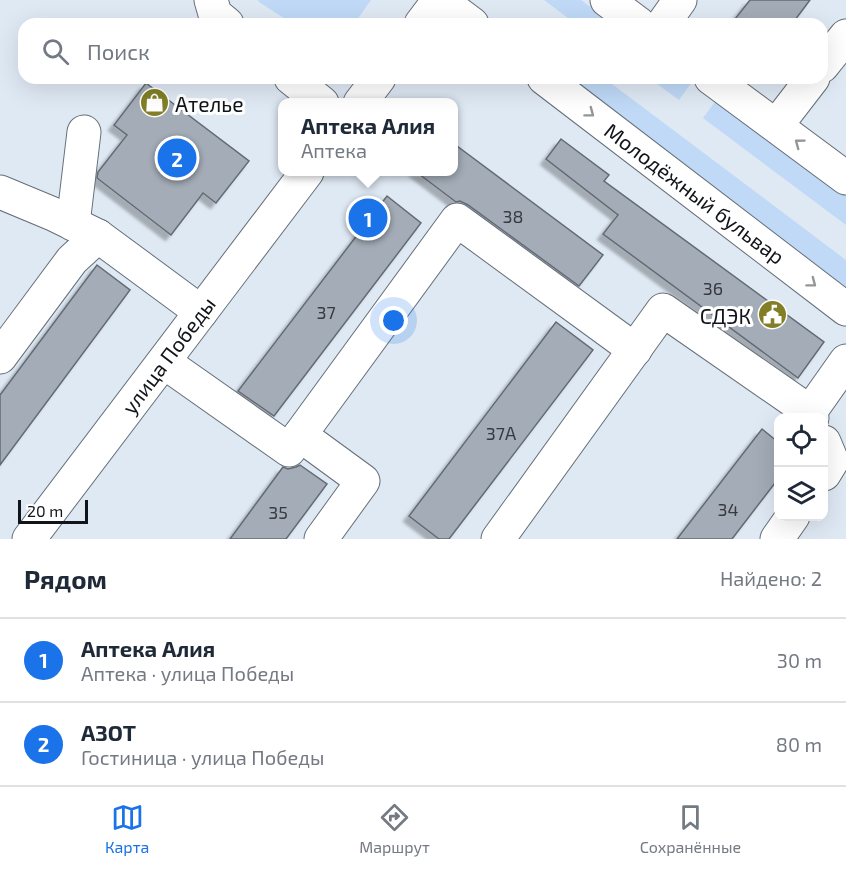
<!DOCTYPE html>
<html lang="ru">
<meta charset="utf-8">
<style>
:root{--surface:#fff;--page:#f6f6f7;--text:#1f2937;--muted:#747a83;--line:#e0e1e3;--accent:#1a73e8}
body{margin:0;font-family:"Exo 2",sans-serif;background:var(--page);color:var(--text)}
.controls{position:absolute;right:18px;bottom:18px;display:grid;overflow:hidden;border-radius:12px;box-shadow:0 6px 24px #0002}
.controls button{width:54px;height:54px;display:grid;place-items:center;padding:0;border:0;border-bottom:2px solid var(--line);background:var(--surface);color:var(--text);font:30px sans-serif}
.scale{position:absolute;left:18px;bottom:15px;width:70px;box-sizing:border-box;padding-left:6px;border:3px solid #111418;border-top:0;font-size:16px;line-height:21px;white-space:nowrap;color:#111418;-webkit-text-stroke:4px #fff;paint-order:stroke}
.you{position:absolute;left:394px;top:321px;width:21px;height:21px;margin:-15px;border:4px solid #fff;border-radius:50%;background:#1a73e8;box-shadow:0 0 0 9px #1a73e833}
.badge{display:grid;place-items:center;width:39px;height:39px;border-radius:50%;background:var(--accent);color:#fff;font-size:20px;font-weight:700}
.pin{position:absolute;translate:-50% -50%;border:3px solid #fff;box-shadow:0 2px 6px #0006}
.popup{position:absolute;left:278px;top:98px;width:180px;height:78px;box-sizing:border-box;display:grid;place-content:center;border-radius:12px;background:var(--surface);filter:drop-shadow(0 2px 4px #0005);font-size:20px;white-space:nowrap;color:var(--muted)}
.popup b{font-size:22px;color:var(--text)}
.popup::after{content:'';position:absolute;left:50%;top:100%;margin-left:-12px;border:12px solid transparent;border-top-color:var(--surface)}
.list{margin:0;padding:0;list-style:none}
h2{display:flex;justify-content:space-between;align-items:center;height:78px;margin:0;padding:0 24px;font-size:26px}
h2 small{font-size:20px;font-weight:400;color:var(--muted)}
.list li{display:grid;grid-template-columns:39px 1fr auto;gap:18px;align-items:center;box-sizing:border-box;height:84px;padding:0 24px;border-top:2px solid var(--line)}
.list b{display:block;font-size:22px;white-space:nowrap}
.list p{margin:0;font-size:20px;white-space:nowrap;color:var(--muted)}
.list em{font-size:20px;font-style:normal;color:var(--muted)}
.icon{flex:none;width:33px;height:33px;fill:none;stroke:currentColor;stroke-width:2;stroke-linecap:round;stroke-linejoin:round}
.map{position:relative;flex:none;width:846px;height:539px;overflow:hidden}
.search{position:absolute;background:var(--surface);box-shadow:0 6px 24px #0002;left:18px;right:18px;top:18px;height:66px;display:flex;align-items:center;gap:15px;box-sizing:border-box;padding:0 21px;border-radius:18px;color:var(--muted);font-size:22px}
.sheet{height:246px;background:var(--surface)}
nav{display:flex;justify-content:space-around;align-items:center;box-sizing:border-box;height:84px;border-top:2px solid var(--line);background:var(--surface);font-size:16px;color:var(--muted)}
nav a{display:grid;justify-items:center;gap:3px}
nav .on{color:var(--accent)}
.map>svg:first-child{display:block}
.green{fill:#bfd9f7}
.building{fill:#a3acb7;stroke:#636b75;stroke-width:1.5;filter:url(#shadow)}
.lines{fill:none;stroke-linecap:round;stroke-linejoin:round}
.minor-casing{stroke:#666f78;stroke-width:35}
.major-casing{stroke:#666f78;stroke-width:35}
.minor{stroke:#fff;stroke-width:33}
.major{stroke:#fff;stroke-width:33}
.oneway{stroke:#949597}
.labels{text-anchor:middle;dominant-baseline:central;stroke-width:6;stroke-linejoin:round;paint-order:stroke}
.number-label{font-size:18px;fill:#363a40}
.poi-label{font-size:21px;fill:#111418;stroke:#fff;text-anchor:start}
.street-label{font-size:21px;fill:#111418;stroke:#fff}
</style>
<div class="map">
<svg width="846" height="539" viewBox="0 0 846 539">
<defs>
<filter id="shadow"><feDropShadow dx="-5.5" dy="5.5" stdDeviation="1.5" flood-color="#0004"/></filter>
</defs>
<rect width="100%" height="100%" fill="#dfe9f4"/>
<g class="green">
<polygon points="258,0 371,0 354,24 293,24 259,2"/>
<polygon points="544,0 581,0 614,24 576,24"/>
<polygon points="568,78 604,78 846,260 846,287"/>
<polygon points="649,78 687,78 692,82 679,100"/>
<polygon points="717,99 846,196 846,225 703,118"/>
</g>
<g class="building">
<polygon points="750,0 810,0 792,24 731,24"/>
<polygon points="146,83 249,161 216,203 203,193 171,235 97,178 98,172 127,135 114,125"/>
<polygon points="561,139 609,175 604,181 824,342 798,378 603,234 618,215 546,159"/>
<polygon points="453,143 603,255 579,286 468,205 460,201 456,202 415,171 453,171"/>
<polygon points="387,196 421,223 274,416 238,391"/>
<polygon points="97,265 130,290 0,465 0,395"/>
<polygon points="556,322 593,350 449,539 439,539 409,516"/>
<polygon points="762,429 778,442 778,479 732,539 677,539"/>
<polygon points="300,465 327,484 286,539 230,539 283,467 288,469 296,467"/>
</g>
<g class="lines">
<defs>
<g id="minor">
<polyline points="211,0 215,14 227,24"/>
<polyline points="663,24 680,0"/>
<polyline points="822,66 846,36"/>
<polyline points="291,78 322,103"/>
<polyline points="786,113 813,78"/>
<polyline points="0,192 53,214 98,236 201,312"/>
<polyline points="73,224 84,132"/>
<polyline points="0,357 72,260 98,236"/>
<polyline points="164,362 289,450 457,220 635,350"/>
<polyline points="810,412 846,361"/>
<polyline points="300,435 363,481 321,539"/>
<polyline points="824,442 832,461 824,474"/>
<polyline points="498,539 663,310 810,412 812,418"/>
<polyline points="777,539 793,516"/>
</g>
<g id="major">
<polyline points="440,0 472,24"/>
<polyline points="607,0 639,24"/>
<polyline points="421,24 439,0"/>
<polyline points="544,78 846,309"/>
<polyline points="711,78 846,178"/>
<polyline points="360,103 379,78"/>
<polyline points="29,539 307,172"/>
</g>
</defs>
<use href="#minor" class="minor-casing"/>
<use href="#major" class="major-casing"/>
<use href="#minor" class="minor"/>
<use href="#major" class="major"/>
</g>
<defs><path id="oneway-chevron" d="M-2-3.5L2.5 0L-2 3.5" fill="none" stroke-width="1.6" stroke-linecap="round" stroke-linejoin="round" transform="scale(1.5)"/></defs>
<g class="oneway">
<use href="#oneway-chevron" transform="translate(590 113) rotate(37)"/>
<use href="#oneway-chevron" transform="translate(799 143) rotate(-143)"/>
<use href="#oneway-chevron" transform="translate(812 283) rotate(37)"/>
</g>
<defs>
<symbol id="shop-disc" viewBox="-11 -11 22 22"><circle r="9.5" fill="#827f26" stroke="#fff"/><path d="M-5-2.5h2.3a2.7 3.5 0 0 1 5.4 0H5L5.5 6h-11ZM-1.5-2.5h3a1.5 2.3 0 0 0-3 0Z" fill="#fff"/></symbol>
<symbol id="civic-disc" viewBox="-11 -11 22 22"><circle r="9.5" fill="#827f26" stroke="#fff"/><path d="M-.6-6.5H3V-4.5H.6V-3L4-1V1h2V6H-6V1h2V-1L-.6-3ZM-1.2 2.5V6h2.4V2.5Z" fill="#fff"/></symbol>
</defs>
<g fill-rule="evenodd">
<use href="#shop-disc" x="138" y="86" width="33" height="33"/>
<use href="#civic-disc" x="756" y="298" width="33" height="33"/>
</g>
<g class="labels">
<g class="number-label">
<text x="513" y="216">38</text>
<text x="713" y="288">36</text>
<text x="326" y="312">37</text>
<text x="501" y="433">37А</text>
<text x="728" y="509">34</text>
<text x="278" y="512">35</text>
</g>
<g class="poi-label">
<text x="175" y="103">Ателье</text>
<text x="751" y="315" text-anchor="end">СДЭК</text>
</g>
<g class="street-label">
<text transform="translate(695 193) rotate(37)">Молодёжный бульвар</text>
<text transform="translate(168 355) rotate(-53)">улица Победы</text>
</g>
</g>
</svg>
<div class="controls">
<button><svg class="icon" aria-label="locate" viewBox="0 0 24 24"><circle cx="12" cy="12" r="6"/><path d="M12 2v4M12 18v4M2 12h4M18 12h4"/></svg></button>
<button><svg class="icon" aria-label="layers" viewBox="0 0 24 24"><path d="M12 4l9 5-9 5-9-5zM3 14l9 5 9-5"/></svg></button>
</div>
<div class="scale">20 m</div>
<div class="you"></div>
<div class="pin badge" style="left:368px;top:218px">1</div>
<div class="popup"><b>Аптека Алия</b>Аптека</div>
<div class="pin badge" style="left:177px;top:158px">2</div>
<div class="search"><svg class="icon" aria-label="search" viewBox="0 0 24 24"><circle cx="10" cy="10" r="6"/><path d="M15 15l6 6"/></svg>Поиск</div>
</div>
<section class="sheet">
<h2>Рядом<small>Найдено: 2</small></h2>
<ul class="list">
<li><span class="badge">1</span><div><b>Аптека Алия</b><p>Аптека · улица Победы</p></div><em>30 m</em></li>
<li><span class="badge">2</span><div><b>АЗОТ</b><p>Гостиница · улица Победы</p></div><em>80 m</em></li>
</ul>
</section>
<nav>
<a class="on"><svg class="icon" aria-label="map" viewBox="0 0 24 24"><path d="M3 6l6-2 6 2 6-2v14l-6 2-6-2-6 2zM9 4v14M15 6v14"/></svg>Карта</a>
<a><svg class="icon" aria-label="directions" viewBox="0 0 24 24"><path d="M12 3l9 9-9 9-9-9zM9 14v-3h6M13 9l2 2-2 2"/></svg>Маршрут</a>
<a><svg class="icon" aria-label="saved" viewBox="0 0 24 24"><path d="M7 4h10v16l-5-4-5 4z"/></svg>Сохранённые</a>
</nav>
